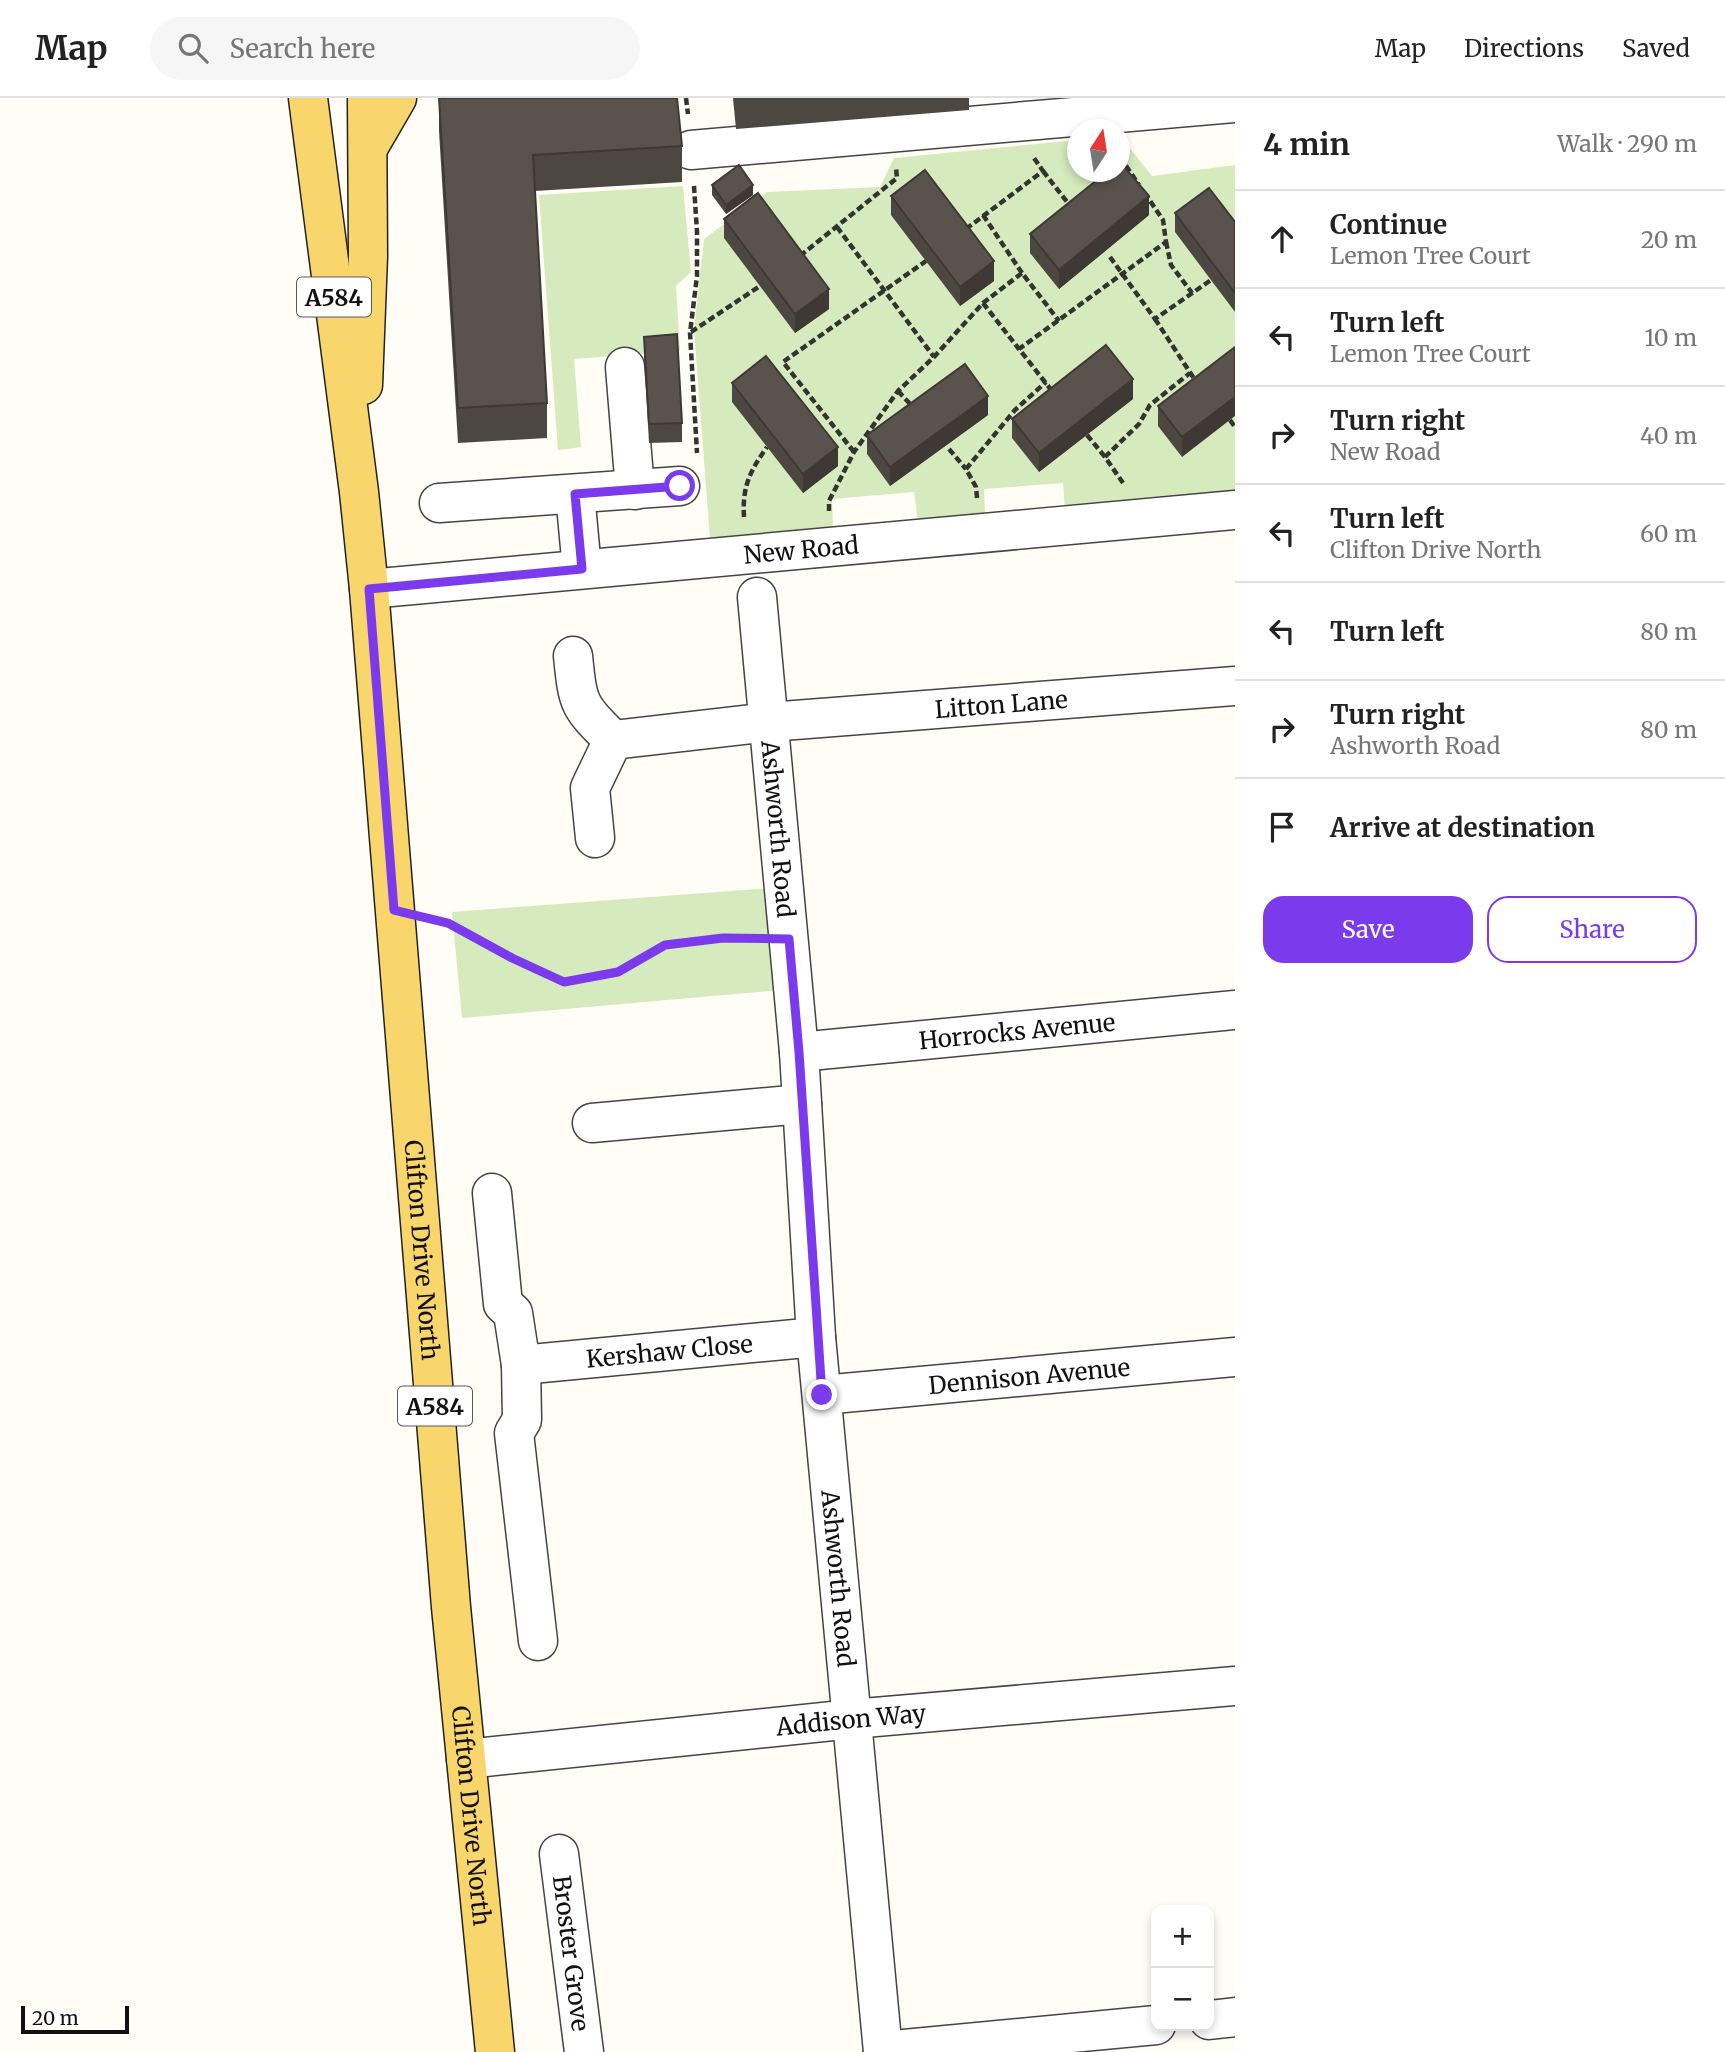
<!DOCTYPE html>
<meta charset="utf-8">
<style>
:root{--surface:#fff;--page:#f6f6f6;--text:#222;--muted:#767676;--line:#e0e0e0;--accent:#7c3aed}
body{margin:0;font-family:Merriweather,serif;background:var(--page);color:var(--text)}
.controls{position:absolute;right:21px;bottom:21px;display:grid;overflow:hidden;border-radius:14px;box-shadow:0 4px 10px #0003}
.controls button{width:63px;height:63px;display:grid;place-items:center;padding:0;border:0;border-bottom:2px solid var(--line);background:var(--surface);color:var(--text);font:35px sans-serif}
.compass{position:absolute;left:1067px;top:21px;width:63px;height:63px;border-radius:50%;background:var(--surface);box-shadow:0 4px 10px #0003;rotate:12deg}
.scale{position:absolute;left:21px;bottom:18px;width:108px;box-sizing:border-box;padding-left:7px;border:4px solid #111;border-top:0;font-size:19px;line-height:24px;white-space:nowrap;color:#111;-webkit-text-stroke:5px #fff;paint-order:stroke}
.stop{position:absolute;width:21px;height:21px;margin:-16px;border:5px solid #7c3aed;border-radius:50%;background:#fff}
.stop.end{background:#7c3aed;border-color:#fff;box-shadow:0 2px 7px #0008}
.list{margin:0;padding:0;list-style:none}
h2{display:flex;justify-content:space-between;align-items:center;height:91px;margin:0;padding:0 28px;font-size:30px}
h2 small{font-size:23px;font-weight:400;color:var(--muted)}
.list li{display:grid;grid-template-columns:46px 1fr auto;gap:21px;align-items:center;box-sizing:border-box;height:98px;padding:0 28px;border-top:2px solid var(--line)}
.list b{display:block;font-size:26px;white-space:nowrap}
.list p{margin:0;font-size:23px;white-space:nowrap;color:var(--muted)}
.list em{font-size:23px;font-style:normal;color:var(--muted)}
.actions{display:flex;gap:14px;padding:21px 28px}
.actions a{flex:1;padding:16px 0;border:2px solid var(--accent);border-radius:21px;text-align:center;font-size:24px;color:var(--accent)}
.actions .main{background:var(--accent);color:#fff}
.icon{flex:none;width:38px;height:38px;fill:none;stroke:currentColor;stroke-width:2;stroke-linecap:round;stroke-linejoin:round}
.map{position:relative;flex:none;width:1235px;height:1954px;overflow:hidden}
header{display:flex;align-items:center;gap:42px;box-sizing:border-box;height:98px;padding:0 35px;background:var(--surface);border-bottom:2px solid var(--line)}
header strong{font-size:33px}
nav{display:flex;gap:38px;margin-inline-start:auto;font-size:24px}
.search{width:490px;height:63px;background:var(--page);display:flex;align-items:center;gap:18px;box-sizing:border-box;padding:0 24px;border-radius:38px;color:var(--muted);font-size:26px}
main{display:flex}
aside{flex:1;background:var(--surface)}
.map>svg:first-child{display:block}
.green{fill:#d5ebbd}
.lines{fill:none;stroke-linecap:round;stroke-linejoin:round}
.minor-casing{stroke:#444;stroke-width:41}
.primary-casing{stroke:#222;stroke-width:41}
.path{stroke:#333;stroke-width:4.5;stroke-dasharray:7 3.5;stroke-linecap:butt}
.minor{stroke:#fff;stroke-width:38}
.primary{stroke:#f9d66b;stroke-width:38}
.wall{fill:#4d4742}
.shaded-wall{fill:#3f3936}
.building{fill:#5a524d;stroke:#3f3936;stroke-width:2}
.route{stroke:#7c3aed;stroke-width:9}
.labels{text-anchor:middle;dominant-baseline:central;stroke-width:7;stroke-linejoin:round;paint-order:stroke}
.shield{fill:#fff;stroke:#585858;stroke-width:2}
.shield-label{font-size:23px;font-weight:bold;fill:#111}
.street-label{font-size:24px;fill:#111;stroke:#fff}
</style>
<header>
<strong>Map</strong>
<div class="search"><svg class="icon" aria-label="search" viewBox="0 0 24 24"><circle cx="10" cy="10" r="6"/><path d="M15 15l6 6"/></svg>Search here</div>
<nav><a>Map</a><a>Directions</a><a>Saved</a></nav>
</header>
<main>
<div class="map">
<svg width="1235" height="1954" viewBox="0 0 1235 1954">
<rect width="100%" height="100%" fill="#fffdf5"/>
<g class="green">
<polygon points="1120,38 1152,78 1235,67 1235,394 1065,411 1063,385 984,391 985,417 918,423 914,394 832,401 833,431 710,441 694,232 704,141 767,94 880,89 894,60 1077,42 1078,74 1120,74"/>
<polygon points="683,88 691,174 676,188 680,253 574,261 581,349 558,352 539,97"/>
<polygon points="784,789 793,891 462,920 452,814"/>
</g>
<g class="lines">
<defs>
<g id="minor">
<polyline points="691,52 1235,5"/>
<polyline points="625,269 635,392"/>
<polyline points="575,396 582,471"/>
<polyline points="439,405 680,388"/>
<path id="s1" d="M 369,491 L 1235,412"/>
<path id="s2" d="M 757,499 L 799,954 L 816,1239 L 883,1954"/>
<path d="M 573,558 C 578,607 578,607 613,642 L 590,690 L 595,740"/>
<path id="s3" d="M 613,642 L 769,624 L 1235,588"/>
<path id="s4" d="M 799,954 L 1235,912"/>
<polyline points="592,1025 802,1006"/>
<polyline points="492,1095 503,1206 513,1215 521,1267 522,1322 514,1335 538,1543"/>
<path id="s5" d="M 521,1267 L 816,1239"/>
<path id="s6" d="M 822,1297 L 1235,1259"/>
<path id="s7" d="M 466,1661 L 852,1621 L 1235,1588"/>
<path id="s8" d="M 559,1756 L 584,1954"/>
<polyline points="1209,1922 1235,1919"/>
<polyline points="883,1953 1156,1927"/>
</g>
<g id="primary">
<path id="s9" d="M 308,0 L 359,394 L 369,491 L 451,1509 L 495,1954"/>
<polyline points="368,50 397,0"/>
<polyline points="363,287 368,158 367,0"/>
</g>
</defs>
<use href="#minor" class="minor-casing"/>
<use href="#primary" class="primary-casing"/>
<g class="path">
<polyline points="686,0 688,16"/>
<polyline points="1120,59 1139,87"/>
<polyline points="1043,73 1071,109"/>
<polyline points="694,88 697,134 697,178 690,235 697,355"/>
<polyline points="983,117 1022,175"/>
<polyline points="837,129 934,259"/>
<polyline points="966,131 1043,73 1034,60"/>
<polyline points="1166,144 1171,167 1192,195"/>
<polyline points="800,158 897,80 896,70"/>
<polyline points="1110,159 1155,221 1211,182"/>
<polyline points="983,205 1019,251"/>
<polyline points="1155,221 1197,285"/>
<polyline points="691,234 760,188"/>
<polyline points="898,293 912,308"/>
<polyline points="1052,293 1019,251 1166,144 1163,122 1146,97"/>
<polyline points="1230,322 1235,329"/>
<polyline points="1087,337 1105,359"/>
<polyline points="949,351 966,371"/>
<polyline points="854,354 783,264 926,163"/>
<polyline points="1123,385 1105,359 1139,326 1150,307 1190,275"/>
<polyline points="977,400 976,389 966,371 1015,312 1046,284"/>
<polyline points="829,413 829,403 854,354 898,293 934,259 983,205 1022,175 1059,223"/>
<path d="M 744,419 C 742,389 750,373 767,349"/>
<polyline points="432,821 448,825 512,860 564,884 618,874 665,847 723,840 751,841"/>
</g>
<use href="#minor" class="minor"/>
<use href="#primary" class="primary"/>
</g>
<g class="wall">
<polygon points="439,0 682,48 682,84 535,93 547,305 547,340 458,345 439,33"/>
<polygon points="733,0 969,0 969,12 736,31"/>
<polygon points="712,87 753,97 726,116 712,97"/>
<polygon points="891,98 994,183 960,208 891,117"/>
<polygon points="1175,115 1235,124 1235,214 1175,134"/>
<polygon points="1149,117 1059,191 1030,155 1030,136"/>
<polygon points="724,121 829,211 795,235 724,140"/>
<polygon points="644,239 682,325 682,344 649,345 644,258"/>
<polygon points="1235,249 1182,359 1158,328 1158,308"/>
<polygon points="732,285 838,368 803,395 732,304"/>
<polygon points="1133,301 1039,374 1012,340 1012,321"/>
<polygon points="988,317 890,388 867,356 867,337"/>
</g>
<g class="shaded-wall">
<polygon points="753,87 753,97 726,116 726,107"/>
<polygon points="1149,98 1149,117 1059,191 1059,172"/>
<polygon points="994,163 994,183 960,208 960,189"/>
<polygon points="829,191 829,211 795,235 795,216"/>
<polygon points="1133,281 1133,301 1039,374 1039,355"/>
<polygon points="988,298 988,317 890,388 890,369"/>
<polygon points="1235,299 1235,318 1182,359 1182,339"/>
<polygon points="838,349 838,368 803,395 803,376"/>
</g>
<g class="building">
<polygon points="439,0 677,0 682,48 533,57 547,305 458,310"/>
<polygon points="1119,63 1149,98 1059,172 1030,136 1107,74 1119,74"/>
<polygon points="739,67 753,87 726,107 712,87"/>
<polygon points="925,72 994,163 960,189 891,98"/>
<polygon points="1209,90 1235,124 1235,195 1175,115"/>
<polygon points="758,95 829,191 795,216 724,121"/>
<polygon points="677,236 682,325 649,326 644,239"/>
<polygon points="1106,247 1133,281 1039,355 1012,321"/>
<polygon points="1235,249 1235,299 1182,339 1158,308"/>
<polygon points="766,258 838,349 803,376 732,285"/>
<polygon points="965,266 988,298 890,369 867,337"/>
</g>
<g class="lines">
<polyline class="route" points="680,388 575,396 582,471 369,491 394,812 448,825 512,860 564,884 618,874 665,847 723,840 789,841 799,954 822,1297"/>
</g>
<g class="labels">
<g class="shield">
<rect x="297" y="179.5" width="74" height="39" rx="5"/>
<rect x="398" y="1288.5" width="74" height="39" rx="5"/>
</g>
<g class="shield-label">
<text x="334" y="199">A584</text>
<text x="435" y="1308">A584</text>
</g>
<g class="street-label">
<text stroke="none"><textPath href="#s1" startOffset="434">New Road</textPath></text>
<text stroke="none"><textPath href="#s3" startOffset="390">Litton Lane</textPath></text>
<text stroke="none"><textPath href="#s2" startOffset="233">Ashworth Road</textPath></text>
<text stroke="none"><textPath href="#s4" startOffset="219">Horrocks Avenue</textPath></text>
<text stroke="none"><textPath href="#s9" startOffset="1158">Clifton Drive North</textPath></text>
<text stroke="none"><textPath href="#s5" startOffset="149">Kershaw Close</textPath></text>
<text stroke="none"><textPath href="#s6" startOffset="208">Dennison Avenue</textPath></text>
<text stroke="none"><textPath href="#s2" startOffset="985">Ashworth Road</textPath></text>
<text stroke="none"><textPath href="#s7" startOffset="387">Addison Way</textPath></text>
<text stroke="none"><textPath href="#s9" startOffset="1726">Clifton Drive North</textPath></text>
<text stroke="none"><textPath href="#s8" startOffset="100">Broster Grove</textPath></text>
</g>
</g>
</svg>
<div class="controls">
<button>+</button>
<button>−</button>
</div>
<svg class="compass" viewBox="-18 -18 36 36"><path d="M0-13l5 13h-10z" fill="#e53935"/><path d="M0 13l5-13h-10z" fill="#767676"/></svg>
<div class="scale">20 m</div>
<div class="stop" style="left:680px;top:388px"></div>
<div class="stop end" style="left:822px;top:1297px"></div>
</div>
<aside>
<h2>4 min<small>Walk · 290 m</small></h2>
<ul class="list">
<li><svg class="icon" aria-label="ahead" viewBox="0 0 24 24"><path d="M12 20V5M6 11l6-6 6 6"/></svg><div><b>Continue</b><p>Lemon Tree Court</p></div><em>20 m</em></li>
<li><svg class="icon" aria-label="left" viewBox="0 0 24 24"><path d="M17 20v-9H6M10 6l-5 5 5 5"/></svg><div><b>Turn left</b><p>Lemon Tree Court</p></div><em>10 m</em></li>
<li><svg class="icon" aria-label="right" viewBox="0 0 24 24"><path d="M7 20v-9h11M14 6l5 5-5 5"/></svg><div><b>Turn right</b><p>New Road</p></div><em>40 m</em></li>
<li><svg class="icon" aria-label="left" viewBox="0 0 24 24"><path d="M17 20v-9H6M10 6l-5 5 5 5"/></svg><div><b>Turn left</b><p>Clifton Drive North</p></div><em>60 m</em></li>
<li><svg class="icon" aria-label="left" viewBox="0 0 24 24"><path d="M17 20v-9H6M10 6l-5 5 5 5"/></svg><div><b>Turn left</b></div><em>80 m</em></li>
<li><svg class="icon" aria-label="right" viewBox="0 0 24 24"><path d="M7 20v-9h11M14 6l5 5-5 5"/></svg><div><b>Turn right</b><p>Ashworth Road</p></div><em>80 m</em></li>
<li><svg class="icon" aria-label="arrive" viewBox="0 0 24 24"><path d="M6 21V4h12l-3 4 3 4H6"/></svg><div><b>Arrive at destination</b></div></li>
</ul>
<div class="actions"><a class="main">Save</a><a>Share</a></div>
</aside>
</main>
